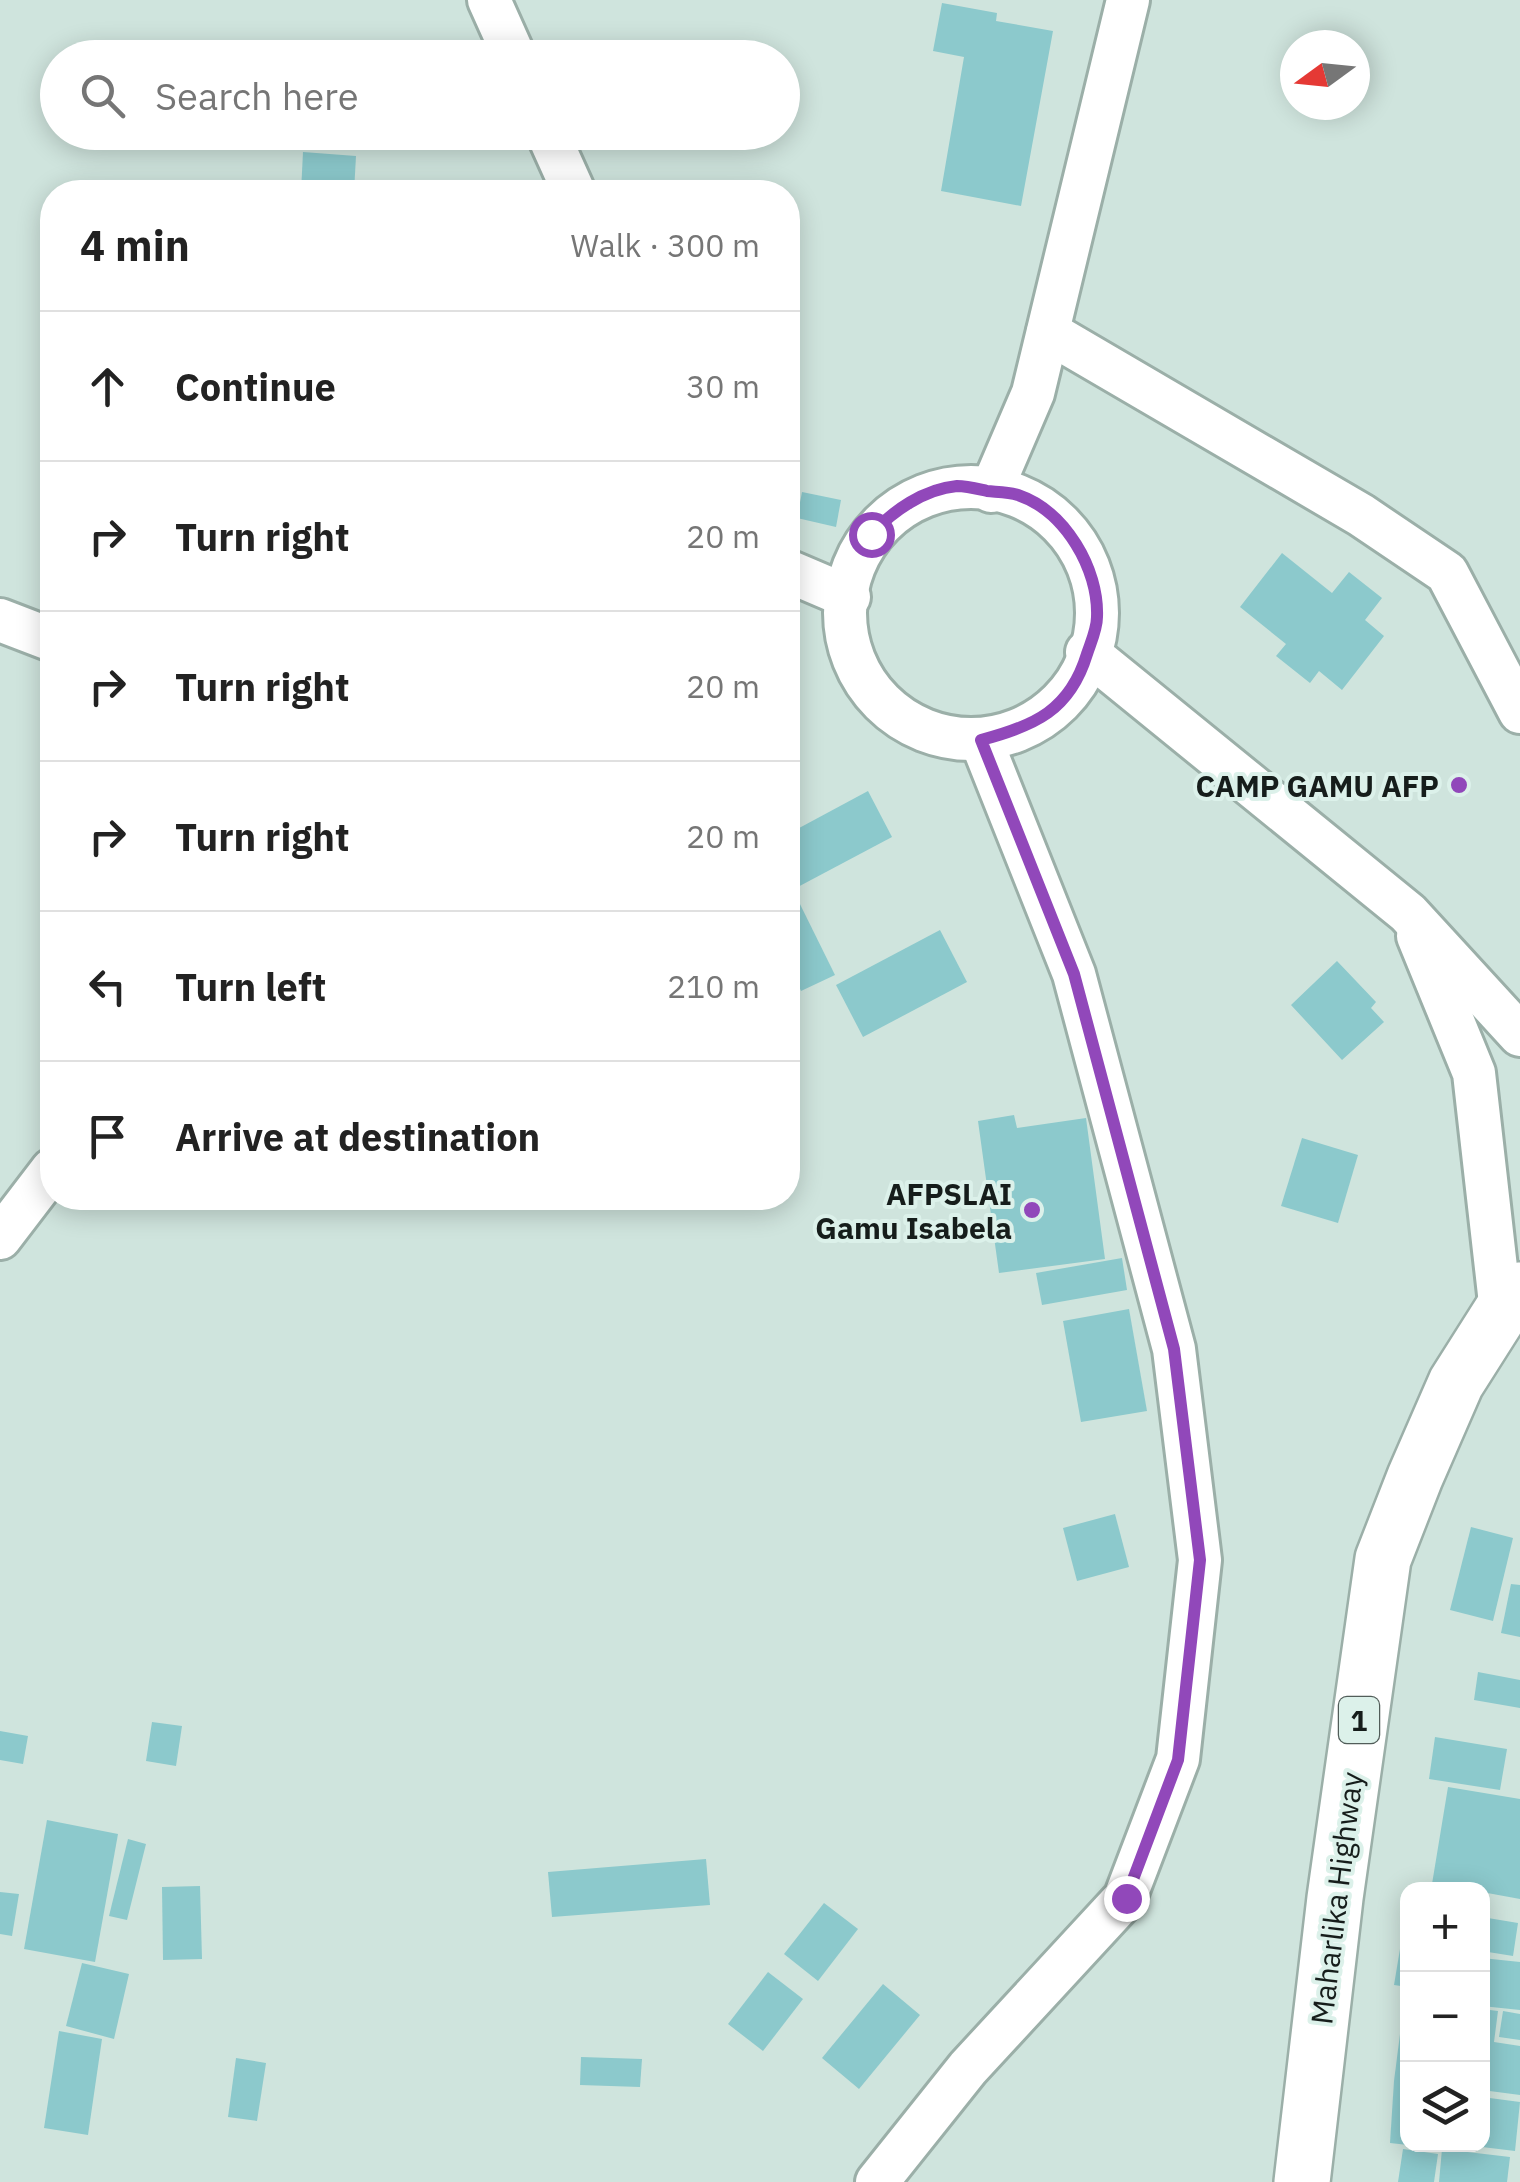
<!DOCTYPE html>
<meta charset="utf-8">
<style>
:root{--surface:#fff;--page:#f6f6f6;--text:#222;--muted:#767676;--line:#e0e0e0}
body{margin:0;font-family:"IBM Plex Sans",sans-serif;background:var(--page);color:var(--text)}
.controls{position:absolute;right:30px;bottom:30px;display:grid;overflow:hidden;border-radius:20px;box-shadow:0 5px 25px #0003}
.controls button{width:90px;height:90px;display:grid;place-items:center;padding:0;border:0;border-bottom:2px solid var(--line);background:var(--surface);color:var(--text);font:50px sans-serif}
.compass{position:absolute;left:1280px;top:30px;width:90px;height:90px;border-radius:50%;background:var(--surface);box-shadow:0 5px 25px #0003;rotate:255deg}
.stop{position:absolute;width:30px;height:30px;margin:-22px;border:8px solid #9148ba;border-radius:50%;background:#fff}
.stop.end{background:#9148ba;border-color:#fff;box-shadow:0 2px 10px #0008}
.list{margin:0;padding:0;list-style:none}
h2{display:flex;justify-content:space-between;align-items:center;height:130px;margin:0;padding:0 40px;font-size:42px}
h2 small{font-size:32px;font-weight:400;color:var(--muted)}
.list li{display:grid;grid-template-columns:65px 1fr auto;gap:30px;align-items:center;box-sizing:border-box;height:150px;padding:0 40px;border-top:2px solid var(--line)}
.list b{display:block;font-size:38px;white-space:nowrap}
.list em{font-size:32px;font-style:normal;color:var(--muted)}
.icon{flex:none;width:55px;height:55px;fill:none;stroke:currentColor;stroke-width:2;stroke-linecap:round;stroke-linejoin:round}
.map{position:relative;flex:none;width:1520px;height:2182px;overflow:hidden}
.search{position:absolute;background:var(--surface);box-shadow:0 5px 25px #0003;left:40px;top:40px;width:760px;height:110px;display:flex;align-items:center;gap:25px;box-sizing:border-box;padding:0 35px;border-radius:55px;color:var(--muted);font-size:38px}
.panel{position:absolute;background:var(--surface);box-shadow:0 5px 25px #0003;left:40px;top:180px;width:760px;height:1030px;border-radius:40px}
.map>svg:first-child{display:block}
.building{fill:#8cc9cc}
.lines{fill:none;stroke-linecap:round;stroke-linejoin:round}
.minor-casing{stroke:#9bafa8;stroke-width:48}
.highway-casing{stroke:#9bafa8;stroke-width:60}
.minor{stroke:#fff;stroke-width:42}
.highway{stroke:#fff;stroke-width:55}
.route{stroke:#9148ba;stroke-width:12}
.poi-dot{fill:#9148ba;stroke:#dcf1ea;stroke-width:4}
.labels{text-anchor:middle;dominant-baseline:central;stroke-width:8;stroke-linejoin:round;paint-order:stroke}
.shield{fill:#dcf1ea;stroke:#515d59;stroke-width:2.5}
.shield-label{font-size:28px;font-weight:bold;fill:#161d1b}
.poi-label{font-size:30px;font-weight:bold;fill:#161d1b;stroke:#dcf1ea;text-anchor:end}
.street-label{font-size:30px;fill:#161d1b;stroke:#dcf1ea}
</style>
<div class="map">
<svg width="1520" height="2182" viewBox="0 0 1520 2182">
<rect width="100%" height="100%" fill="#cfe4dd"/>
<g class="building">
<polygon points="942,3 997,13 996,21 1053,31 1021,206 941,191 964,57 933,51"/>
<polygon points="303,152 356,156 354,192 301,192"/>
<polygon points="802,492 841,500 836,527 797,518"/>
<polygon points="1282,553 1332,593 1349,572 1382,598 1365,620 1384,636 1342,690 1319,671 1310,683 1276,656 1286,644 1240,607"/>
<polygon points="868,791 892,837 794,889 788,877 788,834"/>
<polygon points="794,892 835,975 801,991 788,964 788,895"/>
<polygon points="940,930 967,982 863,1037 836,985"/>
<polygon points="1337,961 1376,1002 1371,1008 1384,1022 1342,1060 1291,1005"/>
<polygon points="1014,1115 1017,1128 1086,1118 1105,1259 999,1273 978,1121"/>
<polygon points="1302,1138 1358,1155 1338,1223 1281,1206"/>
<polygon points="1122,1258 1127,1290 1042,1305 1036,1273"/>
<polygon points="1129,1309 1147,1411 1081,1422 1063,1321"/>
<polygon points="1115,1514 1129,1567 1077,1581 1063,1528"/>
<polygon points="1471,1527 1513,1538 1493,1621 1450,1610"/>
<polygon points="1511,1584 1520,1585 1520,1637 1501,1633"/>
<polygon points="1478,1672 1520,1680 1520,1708 1474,1700"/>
<polygon points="152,1722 182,1726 176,1766 146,1761"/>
<polygon points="0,1731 28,1736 23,1764 0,1760"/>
<polygon points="1435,1737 1507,1749 1500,1790 1429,1779"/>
<polygon points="1448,1787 1520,1799 1520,1899 1482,1892 1482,1890 1432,1884"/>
<polygon points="47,1820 118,1834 95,1962 24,1949"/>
<polygon points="128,1839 146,1844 127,1920 109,1916"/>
<polygon points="706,1859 710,1905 552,1917 548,1872"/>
<polygon points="200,1886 202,1959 163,1960 162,1887"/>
<polygon points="0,1892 19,1894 12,1936 0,1934"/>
<polygon points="824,1903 858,1929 818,1981 784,1954"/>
<polygon points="1482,1917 1518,1923 1513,1956 1482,1951"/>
<polygon points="1405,1919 1408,1920 1408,1987 1394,1985"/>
<polygon points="1482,1958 1520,1962 1520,2010 1482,2006"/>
<polygon points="82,1963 129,1974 114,2039 66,2026"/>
<polygon points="768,1972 803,1999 763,2051 728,2024"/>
<polygon points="883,1984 920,2015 859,2089 822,2058"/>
<polygon points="1405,1995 1408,1995 1408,2145 1390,2143 1394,2081"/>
<polygon points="1482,2009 1498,2011 1494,2042 1520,2046 1520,2095 1482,2090"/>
<polygon points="1503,2011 1520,2014 1520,2040 1499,2037"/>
<polygon points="59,2031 102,2039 88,2135 44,2128"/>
<polygon points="581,2057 642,2059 640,2087 580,2085"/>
<polygon points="236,2058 266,2063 257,2121 228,2117"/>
<polygon points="1482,2097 1520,2102 1515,2151 1482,2147"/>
<polygon points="1403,2149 1438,2154 1434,2182 1398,2182"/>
<polygon points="1442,2149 1510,2157 1507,2182 1439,2182"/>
</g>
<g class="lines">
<defs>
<g id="minor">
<polyline points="489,0 515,58"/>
<polyline points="547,132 574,192"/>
<polyline points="1048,332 1361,515 1447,573 1520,712"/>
<circle cx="971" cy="613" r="126"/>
<polyline points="991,491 1033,393 1128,0"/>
<polyline points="788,571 849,597"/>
<polyline points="0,620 52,640"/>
<polyline points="1087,652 1408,913 1520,1035"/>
<polyline points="1418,936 1474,1073 1501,1312"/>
<polyline points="0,1238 52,1170"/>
<polyline points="877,2182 968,2068 1125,1898 1178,1759 1200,1560 1174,1349 1074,974 981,740"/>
</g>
<polyline id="highway" points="1302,2182 1335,1898 1383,1559 1415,1477 1456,1383 1501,1312 1520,1290"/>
</defs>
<use href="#minor" class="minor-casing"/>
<use href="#highway" class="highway-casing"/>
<use href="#minor" class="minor"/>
<use href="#highway" class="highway"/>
</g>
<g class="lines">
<path class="route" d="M 871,534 C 893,511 924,489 957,486 C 967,486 978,489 987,491 C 997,492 1009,492 1018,495 C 1065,511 1099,569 1097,617 C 1097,629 1091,642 1087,654 C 1070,710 1035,726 981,740 L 1074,974 L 1174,1349 L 1200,1560 L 1178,1760 L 1126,1898"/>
</g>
<g class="poi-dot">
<circle cx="1459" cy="785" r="10"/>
<circle cx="1032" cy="1210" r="10"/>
</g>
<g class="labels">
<rect class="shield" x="1339" y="1697" width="40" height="46" rx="8"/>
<g class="shield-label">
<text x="1359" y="1720">1</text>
</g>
<g class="poi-label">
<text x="1439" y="785">CAMP GAMU AFP</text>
<text x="1012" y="1193">AFPSLAI<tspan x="1012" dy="34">Gamu Isabela</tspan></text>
</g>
<g class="street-label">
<text transform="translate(1336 1898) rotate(-83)">Maharlika Highway</text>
</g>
</g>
</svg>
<div class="controls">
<button>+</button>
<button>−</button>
<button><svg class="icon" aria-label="layers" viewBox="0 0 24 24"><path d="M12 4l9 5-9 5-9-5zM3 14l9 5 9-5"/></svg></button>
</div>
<svg class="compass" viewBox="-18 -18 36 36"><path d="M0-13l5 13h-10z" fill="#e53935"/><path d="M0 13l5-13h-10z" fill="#767676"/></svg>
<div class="stop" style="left:871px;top:534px"></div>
<div class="stop end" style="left:1126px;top:1898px"></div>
<div class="search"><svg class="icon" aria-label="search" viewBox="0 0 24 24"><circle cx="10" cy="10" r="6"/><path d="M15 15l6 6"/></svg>Search here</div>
<section class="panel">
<h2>4 min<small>Walk · 300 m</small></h2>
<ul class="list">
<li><svg class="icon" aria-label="ahead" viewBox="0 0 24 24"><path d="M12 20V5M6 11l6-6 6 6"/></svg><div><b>Continue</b></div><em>30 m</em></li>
<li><svg class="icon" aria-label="right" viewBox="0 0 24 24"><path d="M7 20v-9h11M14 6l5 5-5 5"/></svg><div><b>Turn right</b></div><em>20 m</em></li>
<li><svg class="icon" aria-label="right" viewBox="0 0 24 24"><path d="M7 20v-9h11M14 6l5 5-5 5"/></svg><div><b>Turn right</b></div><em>20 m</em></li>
<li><svg class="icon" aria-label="right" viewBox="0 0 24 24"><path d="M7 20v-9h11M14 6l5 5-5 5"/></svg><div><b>Turn right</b></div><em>20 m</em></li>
<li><svg class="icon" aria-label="left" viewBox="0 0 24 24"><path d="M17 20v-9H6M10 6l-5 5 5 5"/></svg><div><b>Turn left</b></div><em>210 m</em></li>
<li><svg class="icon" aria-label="arrive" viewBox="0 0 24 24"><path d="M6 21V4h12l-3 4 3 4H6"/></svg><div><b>Arrive at destination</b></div></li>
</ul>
</section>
</div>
